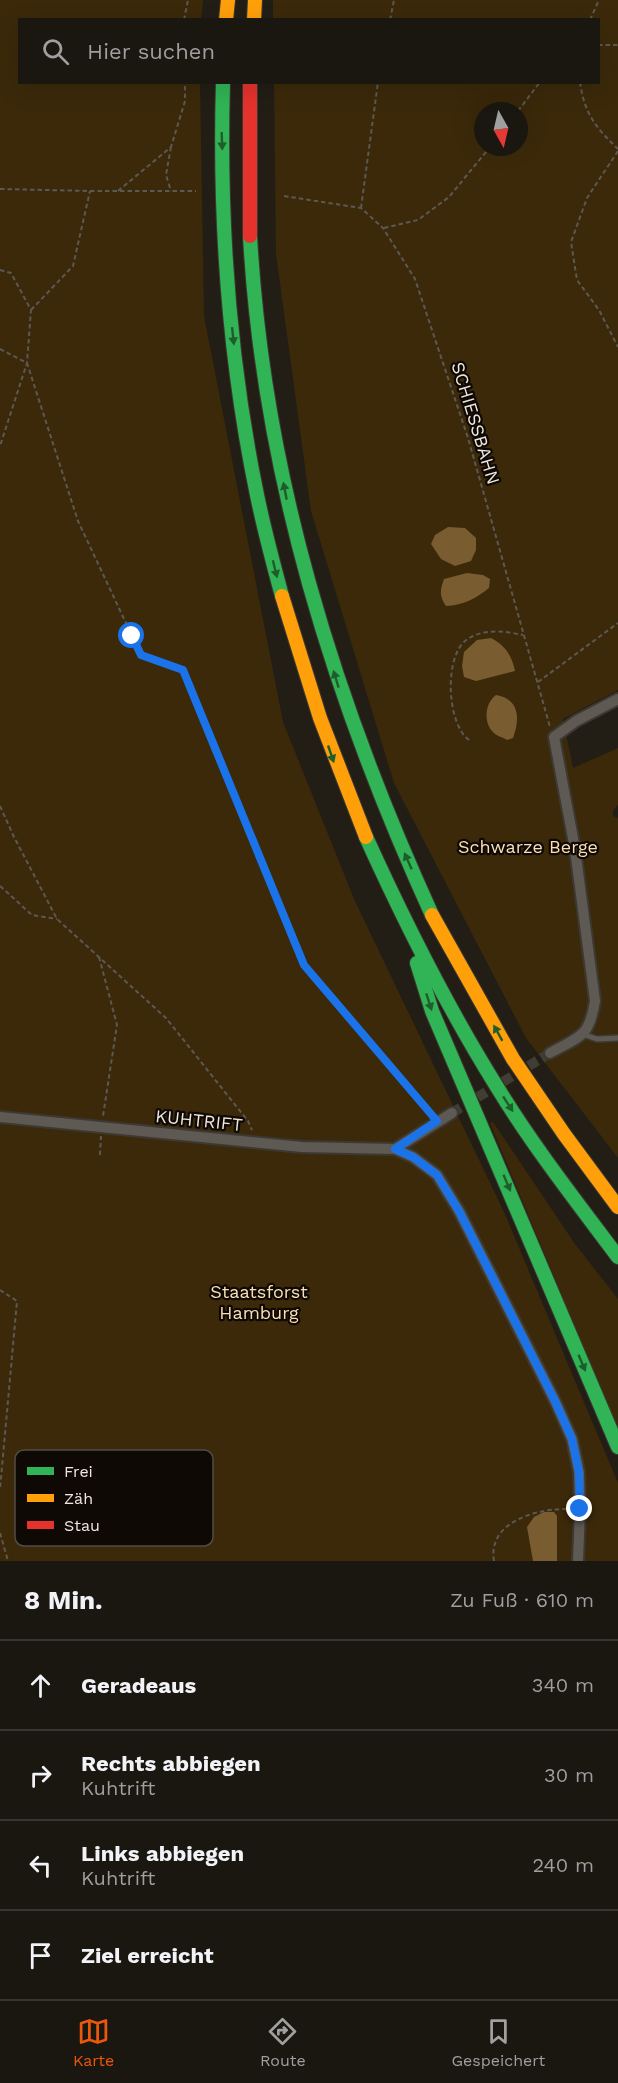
<!DOCTYPE html>
<html lang="de">
<meta charset="utf-8">
<style>
:root{--surface:#1a1610;--page:#27231e;--text:#f1f3f6;--muted:#9f9f9f;--line:#383530;--accent:#ea580c}
body{margin:0;font-family:"Work Sans",sans-serif;background:var(--page);color:var(--text)}
.compass{position:absolute;left:474px;top:102px;width:54px;height:54px;border-radius:50%;background:var(--surface);box-shadow:0 6px 24px #0002;rotate:172deg}
.stop{position:absolute;width:18px;height:18px;margin:-14px;border:4px solid #1a73e8;border-radius:50%;background:#fff}
.stop.end{background:#1a73e8;border-color:#fff;box-shadow:0 2px 6px #0008}
.list{margin:0;padding:0;list-style:none}
h2{display:flex;justify-content:space-between;align-items:center;height:78px;margin:0;padding:0 24px;font-size:26px}
h2 small{font-size:20px;font-weight:400;color:var(--muted)}
.list li{display:grid;grid-template-columns:39px 1fr auto;gap:18px;align-items:center;box-sizing:border-box;height:90px;padding:0 24px;border-top:2px solid var(--line)}
.list b{display:block;font-size:22px;white-space:nowrap}
.list p{margin:0;font-size:20px;white-space:nowrap;color:var(--muted)}
.list em{font-size:20px;font-style:normal;color:var(--muted)}
.icon{flex:none;width:33px;height:33px;fill:none;stroke:currentColor;stroke-width:2;stroke-linecap:round;stroke-linejoin:round}
.map{position:relative;flex:none;width:618px;height:1561px;overflow:hidden}
.search{position:absolute;background:var(--surface);box-shadow:0 6px 24px #0002;left:18px;right:18px;top:18px;height:66px;display:flex;align-items:center;gap:15px;box-sizing:border-box;padding:0 21px;border-radius:0px;color:var(--muted);font-size:22px}
.sheet{height:438px;background:var(--surface)}
nav{display:flex;justify-content:space-around;align-items:center;box-sizing:border-box;height:84px;border-top:2px solid var(--line);background:var(--surface);font-size:16px;color:var(--muted)}
nav a{display:grid;justify-items:center;gap:3px}
nav .on{color:var(--accent)}
.map>svg:first-child{display:block}
.green{fill:#3b290a;fill-rule:evenodd}
.water{fill:#795d31}
.lines{fill:none;stroke-linecap:round;stroke-linejoin:round}
.street-tunnel{stroke:#413c34;stroke-width:10;stroke-dasharray:10 5;stroke-linecap:butt}
.lane-casing{stroke:#3c3933;stroke-width:8}
.street-casing{stroke:#3c3933;stroke-width:14}
.fast-casing{stroke:#3c3933;stroke-width:16}
.slow-casing{stroke:#3c3933;stroke-width:16}
.jam-casing{stroke:#3c3933;stroke-width:16}
.path{stroke:#5c5852;stroke-width:2;stroke-dasharray:4.5 3;stroke-linecap:butt}
.lane{stroke:#5e5952;stroke-width:5}
.street{stroke:#5e5952;stroke-width:10}
.fast{stroke:#30b455;stroke-width:14}
.slow{stroke:#ff9f0a;stroke-width:14}
.jam{stroke:#e5322d;stroke-width:14}
.oneway{fill:#1f5e2c}
.route{stroke:#1a73e8;stroke-width:8}
.labels{text-anchor:middle;dominant-baseline:central;stroke-width:4.5;stroke-linejoin:round;paint-order:stroke}
.street-label{font-size:18px;fill:#efe8de;stroke:#0e0904}
.park-label{font-size:18px;fill:#fbdeb4;stroke:#0e0904}
.key{fill:#0e0904;stroke:#524c45;stroke-width:1.5}
.key-label{font-size:16px;fill:#efe8de}
</style>
<div class="map">
<svg width="618" height="1561" viewBox="0 0 618 1561">
<rect width="100%" height="100%" fill="#221e16"/>
<g class="green">
<polygon points="0,0 203,0 201,19 20,20 20,82 200,83 204,316 283,722 354,899 504,1212 618,1483 618,1561 0,1561"/>
<path d="M 273,0 L 618,0 L 618,690 L 563,719 L 573,768 L 618,748 L 618,805 L 613,810 L 613,816 L 618,818 L 618,1158 L 526,1038 L 394,783 L 311,511 L 276,254 L 274,83 L 598,82 L 598,20 L 273,19 ZM 483,111 L 519,111 L 519,147 L 483,147 Z"/>
<polygon points="493,1122 575,1244 618,1299 618,1430 490,1123"/>
</g>
<g class="water">
<polygon points="448,527 465,528 476,538 476,550 471,561 455,566 441,559 431,544 435,535"/>
<path d="M 467,573 L 483,575 L 490,579 L 489,588 C 475,599 464,605 446,606 C 439,596 440,590 444,579 Z"/>
<path d="M 491,638 C 505,645 512,656 515,671 L 476,681 L 464,677 L 462,666 L 464,652 L 477,640 Z"/>
<path d="M 496,695 C 520,699 520,719 513,738 L 507,740 C 503,737 496,736 493,732 C 483,722 485,703 496,695 Z"/>
<polygon points="544,1512 554,1512 557,1516 557,1561 533,1561 527,1527 534,1517"/>
</g>
<g class="lines">
<polyline class="street-tunnel" points="452,1113 550,1053"/>
<defs>
<polyline id="lane" points="582,1034 597,1039 618,1038"/>
<g id="street">
<path d="M 550,1053 C 580,1036 589,1038 595,1001 L 575,849 L 554,737 L 576,721 L 618,699"/>
<polyline points="0,1117 302,1147 395,1149 413,1157 437,1175 459,1211 555,1401 572,1439 579,1472 580,1509 578,1561"/>
<polyline points="395,1149 452,1113"/>
</g>
<g id="fast">
<path d="M 223,82 C 219,219 229,360 257,495 C 264,529 273,563 282,596"/>
<path d="M 250,236 C 263,473 334,700 432,915"/>
<path d="M 366,837 C 405,923 447,1007 497,1087 C 533,1146 576,1201 618,1257"/>
<polyline points="417,963 432,1011 618,1447"/>
</g>
<g id="slow">
<polyline points="226,20 228,0"/>
<polyline points="254,20 255,0"/>
<polyline points="282,596 320,718 366,837"/>
<polyline points="432,915 513,1059 564,1134 618,1207"/>
</g>
<polyline id="jam" points="250,236 250,82"/>
</defs>
<use href="#lane" class="lane-casing"/>
<use href="#street" class="street-casing"/>
<use href="#fast" class="fast-casing"/>
<use href="#slow" class="slow-casing"/>
<use href="#jam" class="jam-casing"/>
<g class="path">
<polyline points="184,20 188,0"/>
<polyline points="390,20 394,0"/>
<polyline points="590,20 599,0"/>
<polyline points="598,45 618,45"/>
<path d="M 580,82 C 584,113 596,128 618,149"/>
<polyline points="518,111 540,82"/>
<polyline points="171,147 166,175 171,191"/>
<polyline points="618,151 587,198 571,242 577,280 599,310 618,347"/>
<polyline points="0,189 90,191 196,191"/>
<polyline points="118,191 171,147 185,101 185,82"/>
<polyline points="284,196 361,208 383,228 415,279 468,438 550,727"/>
<polyline points="361,208 378,82"/>
<polyline points="384,228 418,220 449,197 490,147"/>
<polyline points="0,270 11,273 31,310 27,363 0,446"/>
<polyline points="31,310 73,266 90,191"/>
<polyline points="0,349 27,363 78,521 141,655 183,671 304,965 431,1114"/>
<polyline points="538,682 618,623"/>
<path d="M 469,740 C 447,724 444,659 465,641 C 481,628 505,631 523,635"/>
<polyline points="0,806 14,837 57,919 166,1018 248,1121 252,1130"/>
<polyline points="0,886 32,915 57,919"/>
<polyline points="99,957 117,1025 103,1116"/>
<polyline points="100,1155 101,1136"/>
<polyline points="0,1290 17,1301 0,1489"/>
<polyline points="0,1533 8,1561"/>
<path d="M 494,1561 C 487,1521 539,1508 569,1509"/>
</g>
<use href="#lane" class="lane"/>
<use href="#street" class="street"/>
<use href="#fast" class="fast"/>
<use href="#slow" class="slow"/>
<use href="#jam" class="jam"/>
</g>
<defs><path id="oneway-solid" d="M-6-.8H1V-3.2L6.5 0L1 3.2V.8H-6Z" transform="scale(1.5)"/></defs>
<g class="oneway">
<use href="#oneway-solid" transform="translate(222 141) rotate(88)"/>
<use href="#oneway-solid" transform="translate(233 336) rotate(84)"/>
<use href="#oneway-solid" transform="translate(285 491) rotate(-101)"/>
<use href="#oneway-solid" transform="translate(275 569) rotate(76)"/>
<use href="#oneway-solid" transform="translate(336 679) rotate(-107)"/>
<use href="#oneway-solid" transform="translate(331 754) rotate(71)"/>
<use href="#oneway-solid" transform="translate(408 861) rotate(-114)"/>
<use href="#oneway-solid" transform="translate(429 1002) rotate(72)"/>
<use href="#oneway-solid" transform="translate(498 1033) rotate(-119)"/>
<use href="#oneway-solid" transform="translate(508 1104) rotate(57)"/>
<use href="#oneway-solid" transform="translate(507 1183) rotate(67)"/>
<use href="#oneway-solid" transform="translate(582 1363) rotate(67)"/>
</g>
<g class="lines">
<polyline class="route" points="132,636 141,655 183,670 304,965 437,1121 395,1149 413,1157 437,1175 459,1211 555,1401 572,1439 579,1472 580,1509"/>
</g>
<g class="labels">
<g class="street-label">
<text transform="translate(476 423) rotate(73)">SCHIESSBAHN</text>
<text transform="translate(199 1120) rotate(6)">KUHTRIFT</text>
</g>
<g class="park-label">
<text x="528" y="846">Schwarze Berge</text>
<text x="259" y="1291">Staatsforst<tspan x="259" dy="21">Hamburg</tspan></text>
</g>
</g>
<rect x="15" y="1450" width="198" height="96" rx="9" class="key"/>
<rect x="27" y="1467" width="27" height="8" fill="#30b455"/>
<rect x="27" y="1494" width="27" height="8" fill="#ff9f0a"/>
<rect x="27" y="1521" width="27" height="8" fill="#e5322d"/>
<g class="key-label">
<text x="64" y="1477">Frei</text>
<text x="64" y="1504">Zäh</text>
<text x="64" y="1531">Stau</text>
</g>
</svg>
<svg class="compass" viewBox="-18 -18 36 36"><path d="M0-13l5 13h-10z" fill="#e53935"/><path d="M0 13l5-13h-10z" fill="#9f9f9f"/></svg>
<div class="stop" style="left:132px;top:636px"></div>
<div class="stop end" style="left:580px;top:1509px"></div>
<div class="search"><svg class="icon" aria-label="search" viewBox="0 0 24 24"><circle cx="10" cy="10" r="6"/><path d="M15 15l6 6"/></svg>Hier suchen</div>
</div>
<section class="sheet">
<h2>8 Min.<small>Zu Fuß · 610 m</small></h2>
<ul class="list">
<li><svg class="icon" aria-label="ahead" viewBox="0 0 24 24"><path d="M12 20V5M6 11l6-6 6 6"/></svg><div><b>Geradeaus</b></div><em>340 m</em></li>
<li><svg class="icon" aria-label="right" viewBox="0 0 24 24"><path d="M7 20v-9h11M14 6l5 5-5 5"/></svg><div><b>Rechts abbiegen</b><p>Kuhtrift</p></div><em>30 m</em></li>
<li><svg class="icon" aria-label="left" viewBox="0 0 24 24"><path d="M17 20v-9H6M10 6l-5 5 5 5"/></svg><div><b>Links abbiegen</b><p>Kuhtrift</p></div><em>240 m</em></li>
<li><svg class="icon" aria-label="arrive" viewBox="0 0 24 24"><path d="M6 21V4h12l-3 4 3 4H6"/></svg><div><b>Ziel erreicht</b></div></li>
</ul>
</section>
<nav>
<a class="on"><svg class="icon" aria-label="map" viewBox="0 0 24 24"><path d="M3 6l6-2 6 2 6-2v14l-6 2-6-2-6 2zM9 4v14M15 6v14"/></svg>Karte</a>
<a><svg class="icon" aria-label="directions" viewBox="0 0 24 24"><path d="M12 3l9 9-9 9-9-9zM9 14v-3h6M13 9l2 2-2 2"/></svg>Route</a>
<a><svg class="icon" aria-label="saved" viewBox="0 0 24 24"><path d="M7 4h10v16l-5-4-5 4z"/></svg>Gespeichert</a>
</nav>
